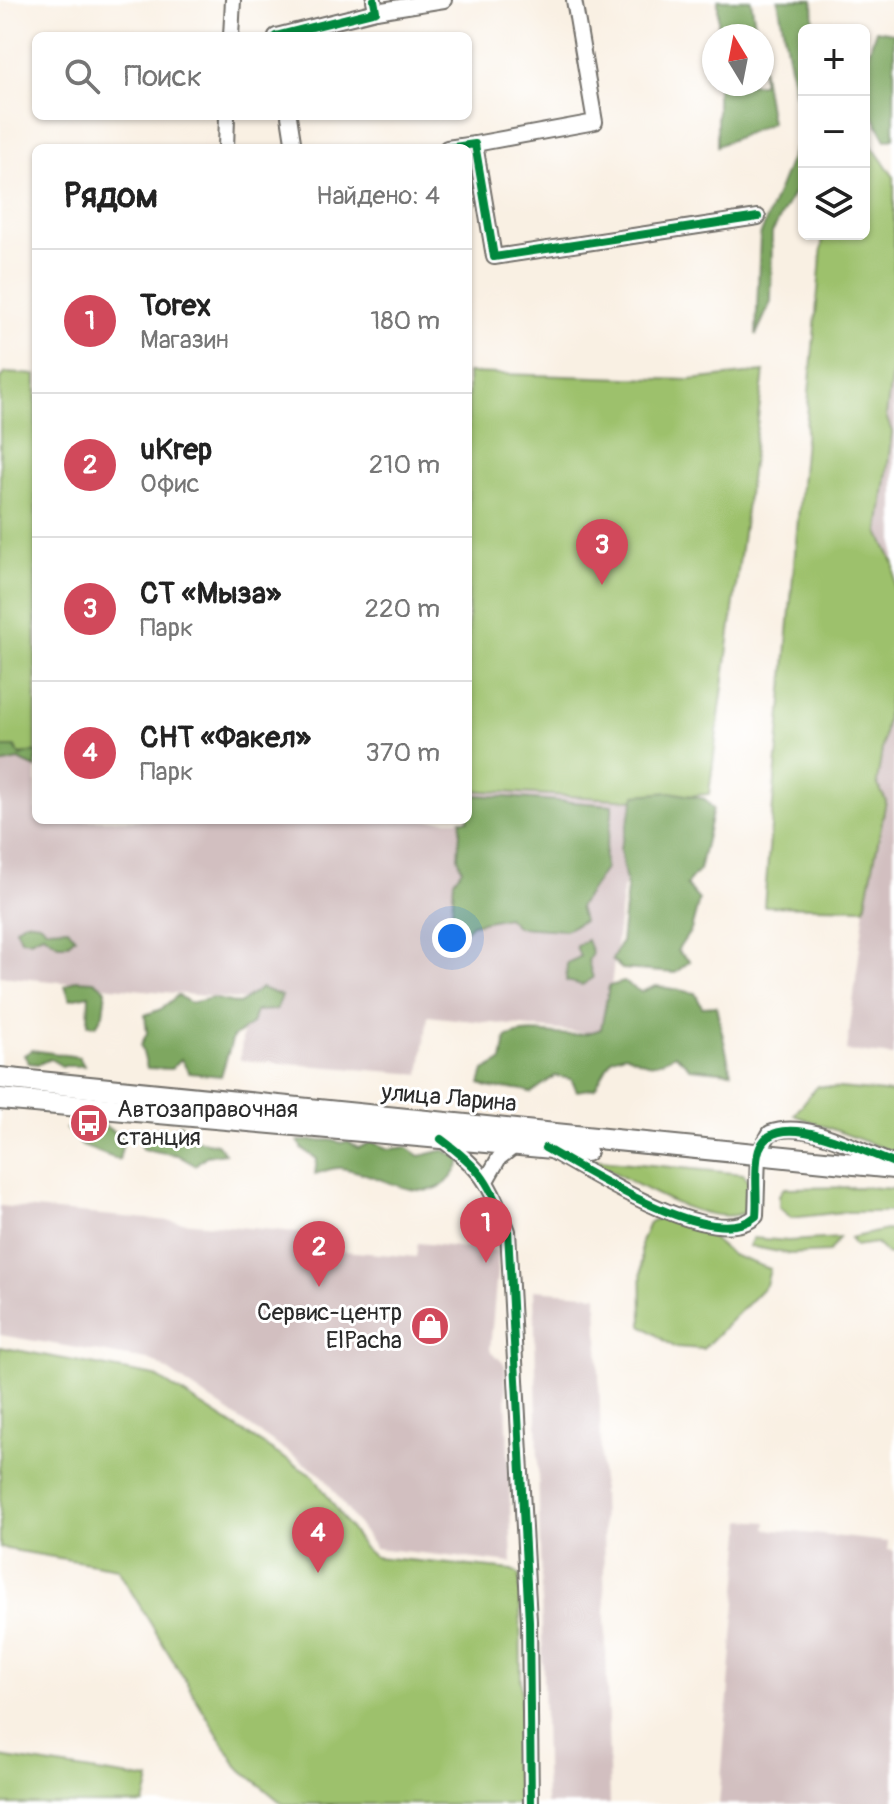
<!DOCTYPE html>
<html lang="ru">
<meta charset="utf-8">
<style>
:root{--surface:#fff;--page:#f6f6f6;--text:#222;--muted:#767676;--line:#e0e0e0;--accent:#d1495b}
body{margin:0;font-family:Pangolin,sans-serif;background:var(--page);color:var(--text)}
.controls{position:absolute;right:24px;top:24px;display:grid;overflow:hidden;border-radius:12px;box-shadow:0 2px 6px #0004}
.controls button{width:72px;height:72px;display:grid;place-items:center;padding:0;border:0;border-bottom:2px solid var(--line);background:var(--surface);color:var(--text);font:40px sans-serif}
.compass{position:absolute;left:702px;top:24px;width:72px;height:72px;border-radius:50%;background:var(--surface);box-shadow:0 2px 6px #0004;rotate:350deg}
.you{position:absolute;left:452px;top:938px;width:28px;height:28px;margin:-20px;border:6px solid #fff;border-radius:50%;background:#1a73e8;box-shadow:0 0 0 12px #1a73e833}
.badge{display:grid;place-items:center;width:52px;height:52px;border-radius:50%;background:var(--accent);color:#fff;font-size:26px;font-weight:700}
.pin{position:absolute;translate:-50% -66px;filter:drop-shadow(0 2px 4px #0008)}
.pin::after{content:'';position:absolute;top:42px;width:28px;height:24px;background:inherit;clip-path:polygon(0 0,100% 0,50% 100%)}
.list{margin:0;padding:0;list-style:none}
h2{display:flex;justify-content:space-between;align-items:center;height:104px;margin:0;padding:0 32px;font-size:34px}
h2 small{font-size:26px;font-weight:400;color:var(--muted)}
.list li{display:grid;grid-template-columns:52px 1fr auto;gap:24px;align-items:center;box-sizing:border-box;height:144px;padding:0 32px;border-top:2px solid var(--line)}
.list b{display:block;font-size:30px;white-space:nowrap}
.list p{margin:0;font-size:26px;white-space:nowrap;color:var(--muted)}
.list em{font-size:26px;font-style:normal;color:var(--muted)}
.icon{flex:none;width:44px;height:44px;fill:none;stroke:currentColor;stroke-width:2;stroke-linecap:round;stroke-linejoin:round}
.map{position:relative;flex:none;width:894px;height:1804px;overflow:hidden}
.search{position:absolute;background:var(--surface);box-shadow:0 2px 6px #0004;left:32px;top:32px;width:440px;height:88px;display:flex;align-items:center;gap:20px;box-sizing:border-box;padding:0 28px;border-radius:12px;color:var(--muted);font-size:30px}
.panel{position:absolute;background:var(--surface);box-shadow:0 2px 6px #0004;left:32px;top:144px;width:440px;height:680px;border-radius:12px}
.map>svg:first-child{display:block}
.industrial{fill:#d2bfc0}
.green{fill:#9dc16c;stroke:#64764c;stroke-width:2}
.forest{fill:#7ea760;stroke:#546946;stroke-width:2}
.lines{fill:none;stroke-linecap:round;stroke-linejoin:round}
.minor-casing{stroke:#73706b;stroke-width:18}
.primary-casing{stroke:#73706b;stroke-width:24}
.minor{stroke:#fff;stroke-width:14}
.primary{stroke:#fff;stroke-width:20}
.cycleway-casing{stroke:#fff;stroke-width:13}
.cycleway{stroke:#00873e;stroke-width:8}
.labels{text-anchor:middle;dominant-baseline:central;stroke-width:6;stroke-linejoin:round;paint-order:stroke}
.street-label{font-size:24px;fill:#2b2b2b;stroke:#fff}
.poi-label{font-size:24px;fill:#2b2b2b;stroke:#fff;text-anchor:start}
</style>
<div class="map">
<svg width="894" height="1804" viewBox="0 0 894 1804">
<rect width="100%" height="100%" fill="#fff"/>
<filter id="ink" filterUnits="userSpaceOnUse"><feTurbulence type="fractalNoise" baseFrequency=".0125" numOctaves="2"/><feDisplacementMap in="SourceGraphic" scale="16" xChannelSelector="R" yChannelSelector="G"/><feConvolveMatrix kernelMatrix="1 2 1 2 8 2 1 2 1" color-interpolation-filters="sRGB"/></filter>
<filter id="wash" filterUnits="userSpaceOnUse"><feTurbulence type="fractalNoise" baseFrequency=".006" numOctaves="4" result="noise"/><feDisplacementMap in="SourceGraphic" scale="32" xChannelSelector="R" yChannelSelector="G"/><feGaussianBlur stdDeviation="1.8" result="paint"/><feColorMatrix in="noise" values="0 0 0 0 0 0 0 0 0 0 0 0 0 0 0 0 0 1.4 0 .05"/><feComposite in="paint" operator="in"/></filter>
<g filter="url(#wash)">
<rect width="100%" height="100%" fill="#f9f0e3"/>
<g class="industrial">
<polygon points="894,355 894,564 879,532 892,432 886,416"/>
<polygon points="894,667 894,1056 847,1051 865,908 886,801 877,783"/>
<polygon points="0,753 36,755 36,820 468,820 468,790 634,800 605,1035 428,1016 420,1074 240,1060 246,1000 0,976"/>
<polygon points="0,1206 319,1234 318,1249 416,1257 418,1243 499,1251 490,1349 505,1365 512,1563 375,1548 323,1476 153,1361 0,1335"/>
<polygon points="534,1290 597,1295 610,1804 546,1804"/>
<polygon points="743,1520 767,1522 766,1529 888,1542 887,1550 894,1551 894,1804 719,1804"/>
</g>
<g class="green">
<polygon points="864,135 894,177 894,355 886,416 892,432 879,532 894,564 894,667 877,783 886,801 865,908 764,906 823,234 864,234"/>
<polygon points="764,372 709,794 634,800 468,790 468,373 690,380"/>
<polygon points="6,373 36,375 36,755 0,753 0,379"/>
<polygon points="817,1086 894,1093 894,1152 794,1115"/>
<path d="M 589,1159 L 744,1174 C 752,1189 754,1197 746,1212 C 705,1230 628,1178 589,1159 Z"/>
<polygon points="865,1187 894,1189 894,1212 843,1212 791,1218 779,1207 779,1195 784,1188"/>
<polygon points="661,1218 709,1236 732,1255 770,1269 766,1285 703,1349 674,1347 642,1325 641,1242 649,1223"/>
<polygon points="886,1230 894,1231 894,1255 888,1255 876,1243 855,1246 850,1238"/>
<polygon points="753,1238 788,1241 839,1238 829,1252 789,1254 749,1246"/>
<polygon points="0,1347 155,1376 314,1477 363,1547 375,1557 513,1570 520,1575 522,1804 283,1804 237,1766 117,1568 0,1548"/>
<polygon points="0,1757 150,1780 144,1804 0,1804"/>
</g>
<g class="forest">
<polygon points="718,0 751,0 757,36 718,36"/>
<polygon points="778,0 813,0 814,30 804,30 804,95 795,94"/>
<path d="M 876,30 L 894,33 L 894,138 L 886,140 C 858,90 858,84 876,30 Z"/>
<polygon points="762,67 771,123 717,146 717,84 762,84"/>
<polygon points="796,145 796,188 772,233 771,302 756,335 760,236"/>
<polygon points="0,747 15,747 20,756 36,751 36,768 18,760 0,764"/>
<polygon points="671,792 705,799 713,809 699,870 686,885 699,900 691,930 677,951 690,961 675,973 622,969 612,960 621,942 627,889 620,848 636,795"/>
<path d="M 477,795 L 612,805 C 614,830 602,842 605,869 L 579,907 L 583,921 L 565,930 L 517,927 L 507,917 L 472,924 L 458,938 L 451,932 L 454,880 L 462,869 L 458,857 L 461,820 L 468,820 L 468,803 Z"/>
<polygon points="25,921 39,923 46,929 68,928 75,937 67,944 58,944 43,934 30,940 21,939 16,928"/>
<polygon points="587,940 592,953 588,961 593,978 582,985 566,981 567,963 580,957 576,946"/>
<polygon points="76,980 94,981 106,990 103,1014 96,1026 88,1024 89,995 70,999 65,986"/>
<path d="M 624,982 L 641,992 L 656,986 L 695,993 L 702,1007 L 716,1006 L 731,1072 L 690,1068 L 675,1054 C 654,1068 648,1065 625,1054 L 612,1058 L 595,1088 L 577,1091 L 571,1079 L 555,1076 L 531,1093 C 513,1084 501,1094 480,1084 L 484,1071 L 502,1061 L 506,1038 C 537,1023 564,1044 601,1029 L 609,986 Z"/>
<polygon points="261,988 282,996 276,1010 256,1011 252,1024 233,1037 221,1076 189,1073 181,1059 171,1069 147,1068 141,1045 147,1033 145,1015 161,1009 178,995 190,1003 212,998 239,1004"/>
<polygon points="32,1050 79,1057 84,1066 62,1066 50,1059 39,1064 29,1063 24,1055"/>
<polygon points="102,1124 124,1139 119,1160 82,1146 66,1129"/>
<polygon points="180,1124 191,1130 191,1139 217,1144 225,1153 206,1156 195,1165 177,1155 142,1149 139,1136 129,1129 159,1129 169,1134"/>
<path d="M 334,1140 L 341,1143 L 348,1141 L 358,1148 L 372,1142 L 389,1149 L 407,1147 L 420,1156 L 444,1150 L 462,1159 C 437,1222 384,1172 340,1168 C 333,1167 322,1172 315,1174 L 317,1159 L 302,1149 L 298,1141 Z"/>
</g>
</g>
<g filter="url(#ink)">
<g class="lines">
<defs>
<g id="minor">
<polyline points="376,11 444,0"/>
<polyline points="231,36 233,0"/>
<polyline points="276,36 376,11 374,0"/>
<polyline points="289,116 294,148"/>
<polyline points="475,144 595,122 574,0"/>
<polyline points="226,148 227,116"/>
<polyline points="447,148 475,144 494,257 758,217"/>
<path d="M 441,1139 C 484,1171 488,1181 508,1231 L 529,1621 L 531,1804"/>
<path d="M 550,1150 C 591,1173 715,1253 756,1216 L 758,1154 L 770,1133 C 806,1119 857,1150 890,1162"/>
<polyline points="487,1179 499,1158 516,1145"/>
</g>
<g id="primary">
<polyline points="0,1078 894,1168"/>
<polyline points="0,1099 586,1151"/>
</g>
</defs>
<use href="#minor" class="minor-casing"/>
<use href="#primary" class="primary-casing"/>
<use href="#minor" class="minor"/>
<use href="#primary" class="primary"/>
<defs>
<g id="cycleway">
<polyline points="276,36 376,11 374,0"/>
<polyline points="447,148 475,144 494,257 758,217"/>
<path d="M 441,1139 C 484,1171 488,1181 508,1231 L 529,1621 L 531,1804"/>
<path d="M 545,1148 C 587,1171 714,1254 756,1216 C 758,1196 754,1173 758,1154 C 769,1102 863,1152 894,1163"/>
</g>
</defs>
<use href="#cycleway" class="cycleway-casing"/>
<use href="#cycleway" class="cycleway"/>
</g>
</g>
<defs>
<symbol id="bus-disc" viewBox="-11 -11 22 22"><circle r="9.5" fill="#d1495b" stroke="#fff"/><path d="M-5-6H5V4H4V6H2V4H-2V6H-4V4H-5ZM-3.5-4V0h7V-4ZM-3.5 1.2v1.5H-2V1.2ZM2 1.2v1.5H3.5V1.2Z" fill="#fff"/></symbol>
<symbol id="shop-disc" viewBox="-11 -11 22 22"><circle r="9.5" fill="#d1495b" stroke="#fff"/><path d="M-5-2.5h2.3a2.7 3.5 0 0 1 5.4 0H5L5.5 6h-11ZM-1.5-2.5h3a1.5 2.3 0 0 0-3 0Z" fill="#fff"/></symbol>
</defs>
<g fill-rule="evenodd">
<use href="#bus-disc" x="67" y="1101" width="44" height="44"/>
<use href="#shop-disc" x="408" y="1304" width="44" height="44"/>
</g>
<g class="labels">
<g class="street-label">
<text transform="translate(449 1098) rotate(5)">улица Ларина</text>
</g>
<g class="poi-label">
<text x="117" y="1109">Автозаправочная<tspan x="117" dy="28">станция</tspan></text>
<text x="402" y="1312" text-anchor="end">Сервис-центр<tspan x="402" dy="28">ElPacha</tspan></text>
</g>
</g>
</svg>
<div class="controls">
<button>+</button>
<button>−</button>
<button><svg class="icon" aria-label="layers" viewBox="0 0 24 24"><path d="M12 4l9 5-9 5-9-5zM3 14l9 5 9-5"/></svg></button>
</div>
<svg class="compass" viewBox="-18 -18 36 36"><path d="M0-13l5 13h-10z" fill="#e53935"/><path d="M0 13l5-13h-10z" fill="#767676"/></svg>
<div class="you"></div>
<div class="pin badge" style="left:486px;top:1263px">1</div>
<div class="pin badge" style="left:319px;top:1287px">2</div>
<div class="pin badge" style="left:602px;top:585px">3</div>
<div class="pin badge" style="left:318px;top:1573px">4</div>
<div class="search"><svg class="icon" aria-label="search" viewBox="0 0 24 24"><circle cx="10" cy="10" r="6"/><path d="M15 15l6 6"/></svg>Поиск</div>
<section class="panel">
<h2>Рядом<small>Найдено: 4</small></h2>
<ul class="list">
<li><span class="badge">1</span><div><b>Torex</b><p>Магазин</p></div><em>180 m</em></li>
<li><span class="badge">2</span><div><b>uKrep</b><p>Офис</p></div><em>210 m</em></li>
<li><span class="badge">3</span><div><b>СТ «Мыза»</b><p>Парк</p></div><em>220 m</em></li>
<li><span class="badge">4</span><div><b>СНТ «Факел»</b><p>Парк</p></div><em>370 m</em></li>
</ul>
</section>
</div>
